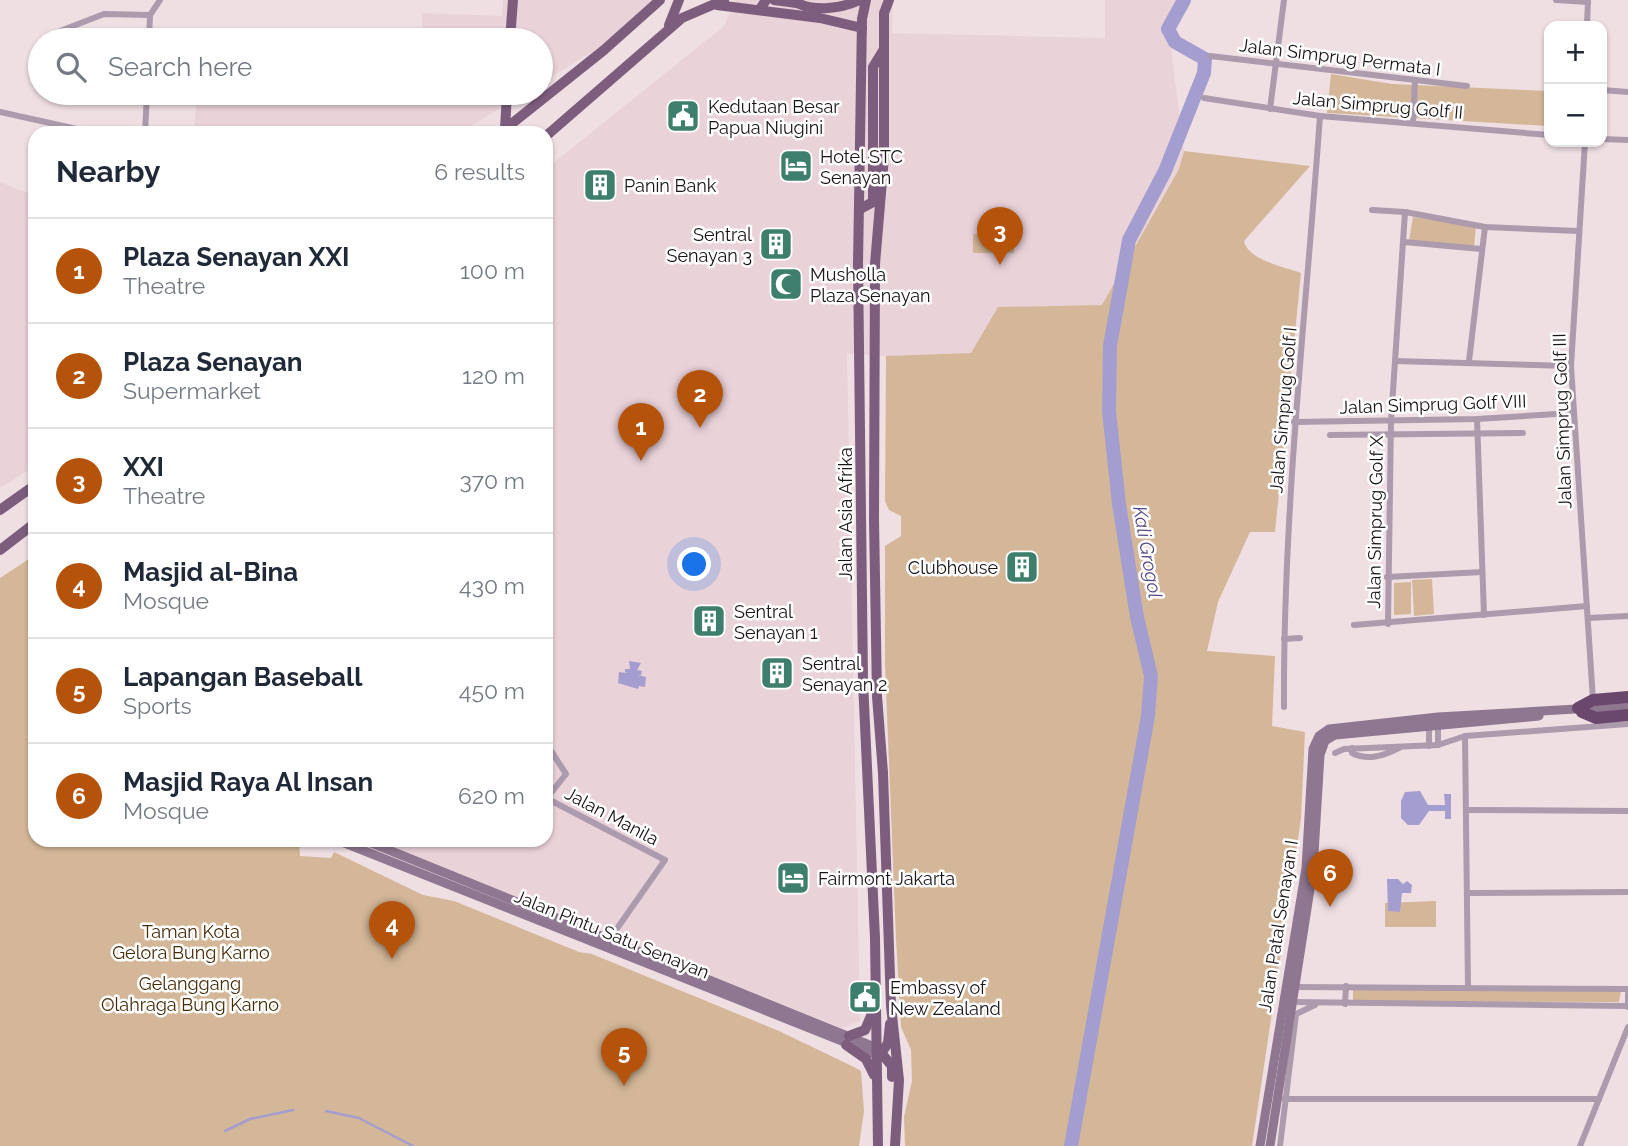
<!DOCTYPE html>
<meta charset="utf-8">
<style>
:root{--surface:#fff;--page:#f2f2f3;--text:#1f2937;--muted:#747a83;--line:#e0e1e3;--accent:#b45309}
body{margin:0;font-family:Raleway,sans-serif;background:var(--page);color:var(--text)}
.controls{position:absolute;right:21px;top:21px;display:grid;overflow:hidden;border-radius:14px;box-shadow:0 2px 5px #0004}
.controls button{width:63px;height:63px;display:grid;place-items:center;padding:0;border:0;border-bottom:2px solid var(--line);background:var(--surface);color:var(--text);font:35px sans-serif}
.you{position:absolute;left:695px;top:565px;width:24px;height:24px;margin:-18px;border:5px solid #fff;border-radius:50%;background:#1a73e8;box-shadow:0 0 0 10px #1a73e833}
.badge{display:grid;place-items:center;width:46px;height:46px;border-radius:50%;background:var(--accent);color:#fff;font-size:23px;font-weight:700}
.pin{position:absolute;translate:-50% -58px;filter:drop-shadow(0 2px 4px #0008)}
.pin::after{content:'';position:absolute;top:37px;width:24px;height:21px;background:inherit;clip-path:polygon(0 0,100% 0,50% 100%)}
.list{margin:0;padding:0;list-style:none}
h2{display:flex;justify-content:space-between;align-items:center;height:91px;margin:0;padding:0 28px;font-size:30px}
h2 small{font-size:23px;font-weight:400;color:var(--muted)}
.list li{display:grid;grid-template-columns:46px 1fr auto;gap:21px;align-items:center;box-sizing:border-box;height:105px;padding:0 28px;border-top:2px solid var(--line)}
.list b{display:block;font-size:26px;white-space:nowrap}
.list p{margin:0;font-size:23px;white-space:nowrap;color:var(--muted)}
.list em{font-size:23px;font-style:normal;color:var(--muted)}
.icon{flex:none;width:38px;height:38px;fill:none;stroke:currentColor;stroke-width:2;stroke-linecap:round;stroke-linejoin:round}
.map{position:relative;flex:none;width:1628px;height:1146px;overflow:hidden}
.search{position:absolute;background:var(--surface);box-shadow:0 2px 5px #0004;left:28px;top:28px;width:525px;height:77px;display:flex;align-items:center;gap:18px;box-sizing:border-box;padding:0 24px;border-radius:38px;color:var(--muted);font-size:26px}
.panel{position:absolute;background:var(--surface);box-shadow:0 2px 5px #0004;left:28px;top:126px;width:525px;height:721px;border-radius:21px}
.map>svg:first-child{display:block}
.built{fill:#ead2d9}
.green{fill:#d4b798}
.water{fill:#a49ed0}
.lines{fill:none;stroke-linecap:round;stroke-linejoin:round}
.stream{stroke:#a49ed0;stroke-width:2.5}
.river{stroke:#a49ed0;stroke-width:14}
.street{stroke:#ac9aad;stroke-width:6}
.secondary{stroke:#907791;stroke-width:9}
.primary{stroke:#7c5d7e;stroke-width:10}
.highway{stroke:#6a486d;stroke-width:12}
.labels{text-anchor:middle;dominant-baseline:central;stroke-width:5;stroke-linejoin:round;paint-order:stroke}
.street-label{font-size:18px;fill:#1a1416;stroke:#fff}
.poi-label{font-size:18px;fill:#1a1416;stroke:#fff;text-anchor:start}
.park-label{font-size:18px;fill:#462b08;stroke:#fff}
.water-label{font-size:19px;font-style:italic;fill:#524787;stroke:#fff}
</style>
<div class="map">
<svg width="1628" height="1146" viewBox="0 0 1628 1146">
<rect width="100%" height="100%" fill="#efdfe3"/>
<g class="built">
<polygon points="503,0 654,0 646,19 541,83 541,40 422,40 422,13 502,16"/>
<polygon points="736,0 893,0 892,33 1105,38 1105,0 1190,0 1170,40 1184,151 1179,169 1102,305 998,307 971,353 886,356 847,354 860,1021 842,1028 374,840 546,840 546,169 724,26"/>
<polygon points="198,93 525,93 460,133 193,133"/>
<polygon points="0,182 35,196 35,466 0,488"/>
</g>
<g class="green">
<polygon points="1331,74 1392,84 1549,91 1549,126 1327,113"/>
<path d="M 1184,151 L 1310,166 L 1244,241 C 1248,260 1284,267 1301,273 L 1275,532 L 1250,532 L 1218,602 L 1207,651 L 1275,656 L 1272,726 L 1305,732 L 1301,819 L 1252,1146 L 905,1146 L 904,1117 L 912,1081 L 911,1050 L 901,1027 L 896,939 L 885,663 L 885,546 L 901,536 L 901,516 L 889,510 L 885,501 L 886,356 L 971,353 L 998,307 L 1102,305 L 1179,169 Z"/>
<polygon points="1413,217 1476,226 1474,247 1409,241"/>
<polygon points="973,234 1014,235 1014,253 973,253"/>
<polygon points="35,555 35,840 299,840 300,856 331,858 334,852 423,895 454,901 579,952 592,954 779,1031 854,1067 861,1071 864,1111 859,1146 0,1146 0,578"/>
<polygon points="1432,579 1434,614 1414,616 1412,580"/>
<polygon points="1411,582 1411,614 1394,615 1394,583"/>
<polygon points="1436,901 1436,927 1385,927 1385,903"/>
<polygon points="1353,989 1621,991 1619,1002 1353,1001"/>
</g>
<g class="water">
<polygon points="629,661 641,663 637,670 642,671 641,675 638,675 646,677 645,687 639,686 638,689 618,683 619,672 628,673 625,672 625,669 630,669"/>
<polygon points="1420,791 1428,805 1445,805 1444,794 1451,794 1451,819 1445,819 1445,811 1429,811 1419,825 1408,825 1401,818 1401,801 1405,792"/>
<polygon points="1387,879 1398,879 1403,884 1407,881 1412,885 1411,893 1402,893 1400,912 1388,911"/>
</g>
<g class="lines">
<g class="stream">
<polyline points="326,1111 359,1118 413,1146"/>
<polyline points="225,1131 250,1119 293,1110"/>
</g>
<polyline class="river" points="1071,1146 1148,716 1151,676 1137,617 1119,504 1109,411 1110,346 1129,240 1165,171 1204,73 1205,59 1175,42 1168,29 1184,0"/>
<g class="street">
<polyline points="1556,0 1588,2"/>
<polyline points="1587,26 1588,0"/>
<polyline points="55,33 104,14 150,15"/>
<polyline points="149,40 150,15 160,0"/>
<polyline points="1210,56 1467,86"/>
<polyline points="1602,90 1628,92"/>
<polyline points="1204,98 1320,116 1549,135"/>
<polyline points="1270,109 1284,0"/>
<polyline points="0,112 95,133"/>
<polyline points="1413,123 1415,80"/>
<polyline points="145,133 147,93"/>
<polyline points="1602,139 1628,140"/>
<polyline points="1585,142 1571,366 1593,700"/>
<polyline points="1372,210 1405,212 1485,227 1578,231"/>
<polyline points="1404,242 1481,249"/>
<polyline points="1395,361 1571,366"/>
<polyline points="1469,361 1485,227"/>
<polyline points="1477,419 1484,615"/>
<polyline points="1294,422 1477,419 1572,413"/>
<polyline points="1330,435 1523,433"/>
<polyline points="1387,577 1482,572"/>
<polyline points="1588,618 1628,616"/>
<polyline points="1388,624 1391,421 1405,212"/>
<polyline points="1354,625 1587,606"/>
<polyline points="1284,639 1300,638"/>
<path d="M 1284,707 C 1283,509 1306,313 1320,116"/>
<polyline points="1438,722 1438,745"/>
<polyline points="1429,723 1429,746"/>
<polyline points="1465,736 1468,987"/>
<polyline points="546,743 566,774 547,798"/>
<path d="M 1352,748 L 1352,753 C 1368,761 1383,756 1399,748"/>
<polyline points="1335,753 1344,749 1438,745 1465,736 1628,724"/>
<polyline points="546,798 665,860 616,930 604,940"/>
<polyline points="1466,810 1628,811"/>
<polyline points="1467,893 1628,892"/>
<polyline points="1294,987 1628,989"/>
<polyline points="1628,994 1628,1007"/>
<polyline points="1290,1002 1627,1006"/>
<polyline points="1345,1004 1346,986"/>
<polyline points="1284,1099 1599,1099"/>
<polyline points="1280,1146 1296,1014 1315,1005"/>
<polyline points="1580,1146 1628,1027"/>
</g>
<g class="secondary">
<polyline points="337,840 877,1055"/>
<polyline points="364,840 877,1048"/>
<polyline points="1260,1146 1306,868 1313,749 1319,736 1329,729 1438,717 1628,706"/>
<polyline points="1270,1146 1313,870 1320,755 1325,741 1335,735 1539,716"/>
</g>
<g class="primary">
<polyline points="774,0 797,3"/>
<path d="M 792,0 C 811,13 840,9 860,0"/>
<polyline points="866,0 862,19 858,264 863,682 875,938 878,1146"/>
<polyline points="889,0 884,13 884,157 875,264 874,519 877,696 883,773 891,1006 899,1080 895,1146"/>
<polyline points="717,5 820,18 862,28"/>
<polyline points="760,9 766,0"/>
<polyline points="669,25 679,0"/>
<polyline points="510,40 513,0"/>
<polyline points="505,129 507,93"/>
<polyline points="500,133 604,50 660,0"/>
<polyline points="546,136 682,18 724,0"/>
<polyline points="860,209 873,202 873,67 884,49"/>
<polyline points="0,510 35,485"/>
<polyline points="0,550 35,523"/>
<polyline points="849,1036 865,1030 873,1011"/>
<polyline points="846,1045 866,1059 874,1075"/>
<polyline points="877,1048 892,1066 892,1077"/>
<polyline points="880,1055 888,1043 890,1024"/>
</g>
<g class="highway">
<polyline points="1578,708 1593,700 1628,697"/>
<polyline points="1582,712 1596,718 1628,715"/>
</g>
</g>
<defs>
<symbol id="civic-square" viewBox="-11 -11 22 22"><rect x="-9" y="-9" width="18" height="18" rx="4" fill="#3e7e6c" stroke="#fff"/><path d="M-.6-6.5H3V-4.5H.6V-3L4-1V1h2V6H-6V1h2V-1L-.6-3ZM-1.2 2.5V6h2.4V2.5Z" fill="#fff"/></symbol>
<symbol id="hotel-square" viewBox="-11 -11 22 22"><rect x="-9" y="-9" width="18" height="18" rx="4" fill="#3e7e6c" stroke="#fff"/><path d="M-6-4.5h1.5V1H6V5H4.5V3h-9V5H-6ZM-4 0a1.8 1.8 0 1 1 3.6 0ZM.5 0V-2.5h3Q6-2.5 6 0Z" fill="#fff"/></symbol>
<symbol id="building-square" viewBox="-11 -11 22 22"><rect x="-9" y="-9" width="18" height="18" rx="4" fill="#3e7e6c" stroke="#fff"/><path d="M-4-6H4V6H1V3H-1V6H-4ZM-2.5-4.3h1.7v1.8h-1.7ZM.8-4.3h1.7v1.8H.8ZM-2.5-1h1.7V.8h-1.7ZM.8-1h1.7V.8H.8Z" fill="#fff"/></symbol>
<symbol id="mosque-square" viewBox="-11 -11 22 22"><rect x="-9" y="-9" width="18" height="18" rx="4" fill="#3e7e6c" stroke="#fff"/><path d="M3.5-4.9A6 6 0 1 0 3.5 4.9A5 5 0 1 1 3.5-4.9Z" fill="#fff"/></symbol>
</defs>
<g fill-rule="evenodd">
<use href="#civic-square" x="664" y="97" width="38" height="38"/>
<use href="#hotel-square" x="777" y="147" width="38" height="38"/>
<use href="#building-square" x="581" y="166" width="38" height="38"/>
<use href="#building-square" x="757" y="225" width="38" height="38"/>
<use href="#mosque-square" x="767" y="265" width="38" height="38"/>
<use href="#building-square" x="1003" y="548" width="38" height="38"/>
<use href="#building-square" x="690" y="602" width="38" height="38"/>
<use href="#building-square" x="758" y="654" width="38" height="38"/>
<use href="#hotel-square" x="774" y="859" width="38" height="38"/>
<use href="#civic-square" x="846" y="978" width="38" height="38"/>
</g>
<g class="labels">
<g class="street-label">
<text transform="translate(1340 57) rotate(7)">Jalan Simprug Permata I</text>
<text transform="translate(1378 105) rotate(5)">Jalan Simprug Golf II</text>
<text transform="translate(1433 404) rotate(-2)">Jalan Simprug Golf VIII</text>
<text transform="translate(1283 410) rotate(-85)">Jalan Simprug Golf I</text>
<text transform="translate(1562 421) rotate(-92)">Jalan Simprug Golf III</text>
<text transform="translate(845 514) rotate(-90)">Jalan Asia Afrika</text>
<text transform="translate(1375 522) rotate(-89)">Jalan Simprug Golf X</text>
<text transform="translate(612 816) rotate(28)">Jalan Manila</text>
<text transform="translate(1278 926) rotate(-81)">Jalan Patal Senayan I</text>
<text transform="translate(612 934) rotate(22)">Jalan Pintu Satu Senayan</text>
</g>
<g class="poi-label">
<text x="708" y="106">Kedutaan Besar<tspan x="708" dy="21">Papua Niugini</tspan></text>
<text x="820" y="156">Hotel STC<tspan x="820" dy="21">Senayan</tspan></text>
<text x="624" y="185">Panin Bank</text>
<text x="752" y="234" text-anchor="end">Sentral<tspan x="752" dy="21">Senayan 3</tspan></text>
<text x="810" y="274">Musholla<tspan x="810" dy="21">Plaza Senayan</tspan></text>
<text x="998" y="567" text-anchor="end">Clubhouse</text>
<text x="734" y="611">Sentral<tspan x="734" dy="21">Senayan 1</tspan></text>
<text x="802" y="663">Sentral<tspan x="802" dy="21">Senayan 2</tspan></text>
<text x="818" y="878">Fairmont Jakarta</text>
<text x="890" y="987">Embassy of<tspan x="890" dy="21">New Zealand</tspan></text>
</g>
<g class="park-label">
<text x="191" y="931">Taman Kota<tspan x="191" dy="21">Gelora Bung Karno</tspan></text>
<text x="190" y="983">Gelanggang<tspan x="190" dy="21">Olahraga Bung Karno</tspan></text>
</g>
<g class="water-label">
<text transform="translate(1148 552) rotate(80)">Kali Grogol</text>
</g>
</g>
</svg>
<div class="controls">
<button>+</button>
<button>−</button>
</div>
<div class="you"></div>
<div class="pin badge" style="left:641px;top:461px">1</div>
<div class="pin badge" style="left:700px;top:428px">2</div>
<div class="pin badge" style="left:1000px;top:265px">3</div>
<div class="pin badge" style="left:392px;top:959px">4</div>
<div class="pin badge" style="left:624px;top:1086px">5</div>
<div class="pin badge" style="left:1330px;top:907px">6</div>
<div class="search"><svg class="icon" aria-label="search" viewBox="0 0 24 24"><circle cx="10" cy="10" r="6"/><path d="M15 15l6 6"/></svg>Search here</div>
<section class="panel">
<h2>Nearby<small>6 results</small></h2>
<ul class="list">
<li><span class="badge">1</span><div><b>Plaza Senayan XXI</b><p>Theatre</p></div><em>100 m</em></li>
<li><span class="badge">2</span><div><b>Plaza Senayan</b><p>Supermarket</p></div><em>120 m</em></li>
<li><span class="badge">3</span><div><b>XXI</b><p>Theatre</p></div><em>370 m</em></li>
<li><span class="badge">4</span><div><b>Masjid al-Bina</b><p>Mosque</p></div><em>430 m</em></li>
<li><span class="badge">5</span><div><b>Lapangan Baseball</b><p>Sports</p></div><em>450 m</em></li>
<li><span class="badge">6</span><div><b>Masjid Raya Al Insan</b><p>Mosque</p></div><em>620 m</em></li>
</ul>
</section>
</div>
